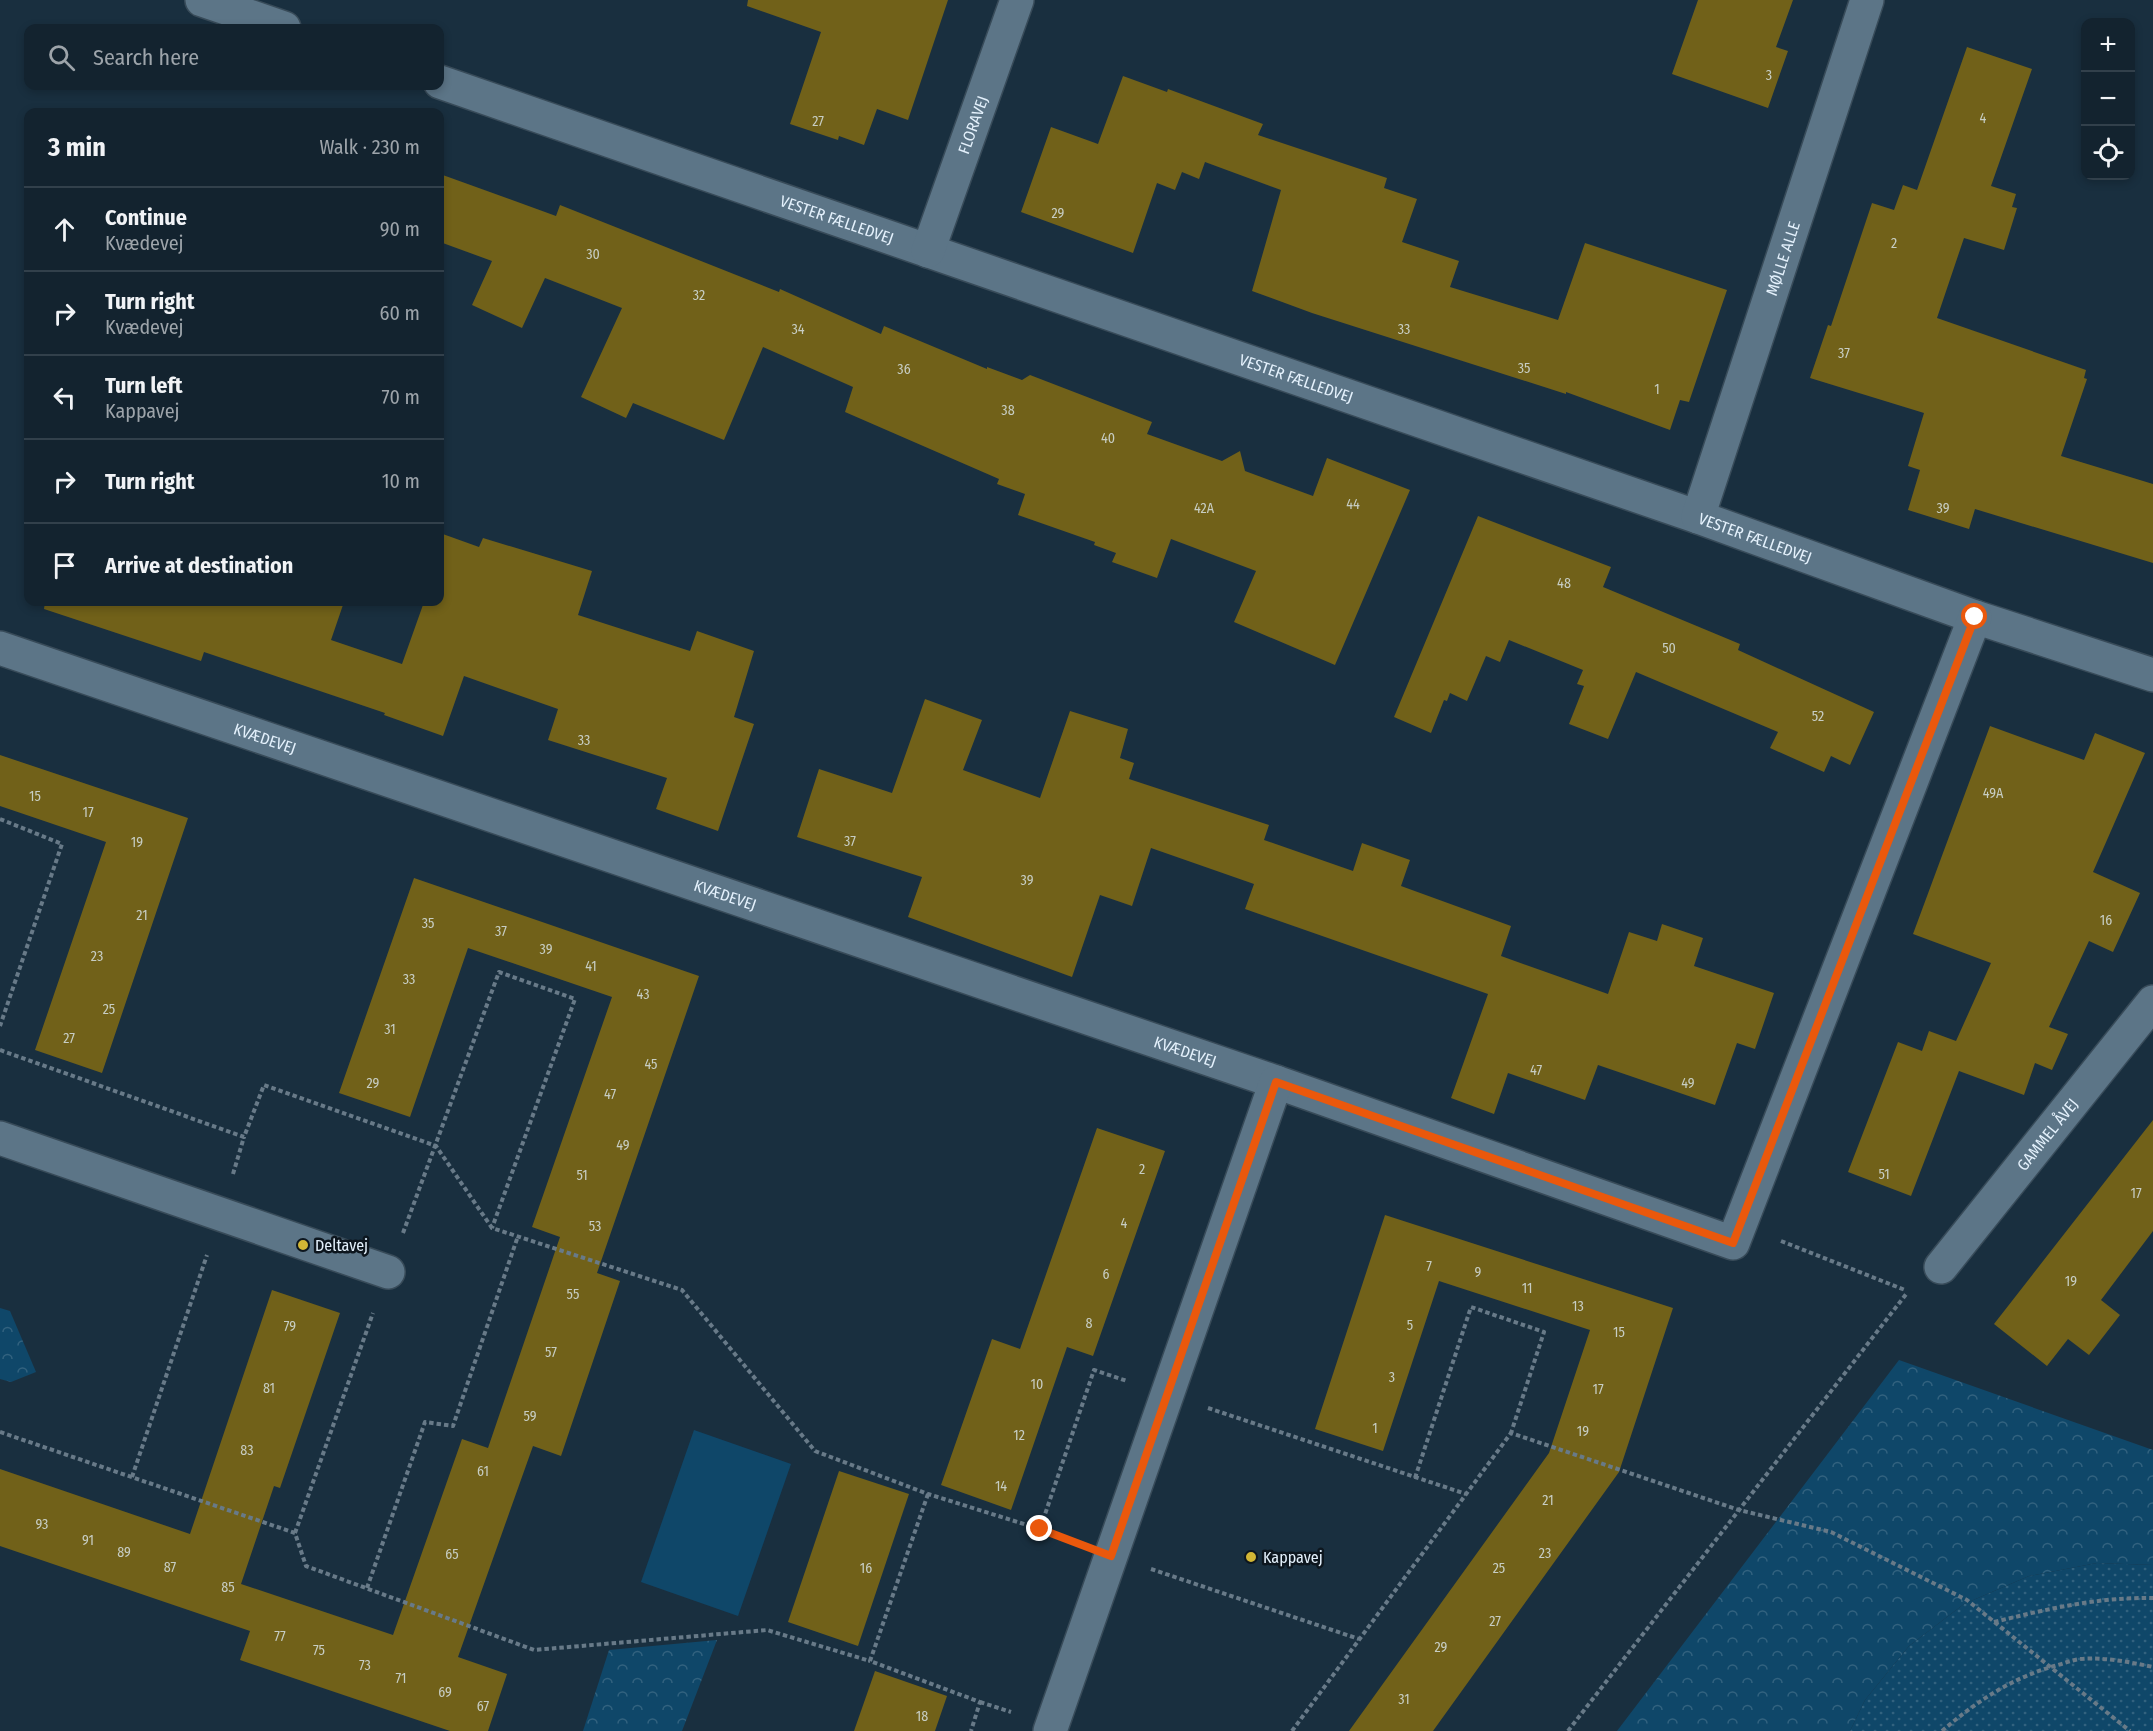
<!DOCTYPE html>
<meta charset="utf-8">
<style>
:root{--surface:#13232f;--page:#202f3b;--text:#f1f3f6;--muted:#9da4aa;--line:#32404b}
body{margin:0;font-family:"Fira Sans Condensed",sans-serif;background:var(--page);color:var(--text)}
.controls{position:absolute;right:18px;top:18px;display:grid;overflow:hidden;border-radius:12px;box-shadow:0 3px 9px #0003}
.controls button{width:54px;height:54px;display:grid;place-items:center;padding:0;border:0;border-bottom:2px solid var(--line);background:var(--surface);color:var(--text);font:30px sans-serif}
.stop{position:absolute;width:18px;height:18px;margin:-14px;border:4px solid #ea580c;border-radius:50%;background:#fff}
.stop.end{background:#ea580c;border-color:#fff;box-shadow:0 2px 6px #0008}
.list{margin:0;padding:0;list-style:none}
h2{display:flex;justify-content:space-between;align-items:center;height:78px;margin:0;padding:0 24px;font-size:26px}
h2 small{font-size:20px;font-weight:400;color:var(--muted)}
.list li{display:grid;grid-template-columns:39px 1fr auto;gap:18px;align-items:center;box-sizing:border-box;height:84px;padding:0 24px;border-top:2px solid var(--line)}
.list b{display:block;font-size:22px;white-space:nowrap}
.list p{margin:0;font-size:20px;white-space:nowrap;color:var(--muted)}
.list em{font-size:20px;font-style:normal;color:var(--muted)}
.icon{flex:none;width:33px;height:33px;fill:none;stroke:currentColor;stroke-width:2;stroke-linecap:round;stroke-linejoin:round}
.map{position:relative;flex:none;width:2153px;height:1731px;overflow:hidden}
.search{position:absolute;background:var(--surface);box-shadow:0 3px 9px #0003;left:24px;top:24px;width:420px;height:66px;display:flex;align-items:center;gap:15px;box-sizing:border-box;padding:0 21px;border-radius:12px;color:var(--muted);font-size:22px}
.panel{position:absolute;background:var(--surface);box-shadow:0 3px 9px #0003;left:24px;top:108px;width:420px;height:498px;border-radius:12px}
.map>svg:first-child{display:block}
.grass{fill:url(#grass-dots)}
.forest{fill:url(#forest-crowns)}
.pitch{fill:#0f4769}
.building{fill:#716119}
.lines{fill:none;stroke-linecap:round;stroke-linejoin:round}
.street-casing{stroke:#384b59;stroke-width:36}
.path{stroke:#687a88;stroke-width:4;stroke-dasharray:4.5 3;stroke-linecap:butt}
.street{stroke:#5c7587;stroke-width:33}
.route{stroke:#ea580c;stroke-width:8}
.poi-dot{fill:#d2b635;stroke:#0d161e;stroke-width:2}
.labels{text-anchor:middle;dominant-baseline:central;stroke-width:5;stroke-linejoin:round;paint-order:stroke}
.number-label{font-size:14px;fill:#c7cdc3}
.street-label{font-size:16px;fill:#e4f1fc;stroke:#0d161e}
.poi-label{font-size:16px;fill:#e4f1fc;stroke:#0d161e;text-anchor:start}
</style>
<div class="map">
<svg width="2153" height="1731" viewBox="0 0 2153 1731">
<defs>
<pattern id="grass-dots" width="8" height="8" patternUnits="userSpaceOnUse" patternTransform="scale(1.5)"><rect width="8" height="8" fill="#0f4769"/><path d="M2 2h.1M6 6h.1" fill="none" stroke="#32627f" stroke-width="1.8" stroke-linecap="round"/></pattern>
<pattern id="forest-crowns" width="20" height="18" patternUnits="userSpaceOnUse" patternTransform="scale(1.5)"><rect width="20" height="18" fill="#0f4769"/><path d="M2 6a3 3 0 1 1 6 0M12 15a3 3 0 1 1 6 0" fill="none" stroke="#32627f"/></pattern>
</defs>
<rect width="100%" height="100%" fill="#192f3f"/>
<polygon class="grass" points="2097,1563 2153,1565 2153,1731 1850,1731 1865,1700 1909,1646 1964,1604 2029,1576"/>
<g class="forest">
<polygon points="0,1308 10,1311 36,1372 11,1382 0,1379"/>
<polygon points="1899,1360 2153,1450 2153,1565 2097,1563 2029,1576 1964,1604 1909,1646 1865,1700 1850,1731 1617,1731"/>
<polygon points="717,1640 682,1731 583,1731 609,1650"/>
</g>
<polygon class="pitch" points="694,1430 791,1464 738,1616 641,1582"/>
<g class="building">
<polygon points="748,0 948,0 908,120 877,109 864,145 839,136 838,140 790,124 821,32 747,6"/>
<polygon points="1698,0 1793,0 1776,47 1788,51 1768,108 1672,74"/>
<polygon points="1967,47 2032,69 1991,186 2016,194 2012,207 2017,208 2004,250 1964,238 1937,318 2086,370 2084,378 2087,379 2061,456 2153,484 2153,563 1975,509 1969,529 1908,510 1920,470 1908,466 1924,413 1810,378 1828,325 1831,326 1872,203 1894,210 1903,185 1917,190"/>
<polygon points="1123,76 1167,92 1168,89 1263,124 1258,135 1387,178 1384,188 1417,199 1402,242 1459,261 1450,287 1558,320 1585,243 1727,290 1689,402 1680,400 1670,430 1566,392 1566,394 1312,313 1252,291 1281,190 1205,162 1199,179 1182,172 1175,190 1157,183 1133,253 1021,212 1051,127 1098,144"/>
<polygon points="440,174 556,216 560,205 779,292 780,289 881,334 884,326 987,369 987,367 1022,380 1030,375 1152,422 1147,434 1222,461 1240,451 1245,471 1313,496 1327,458 1410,490 1335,665 1234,622 1256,571 1171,539 1157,578 1112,562 1116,553 1094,545 1095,542 1018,515 1025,494 997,484 999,479 845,412 853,387 763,347 724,440 633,403 626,418 581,397 622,308 545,278 522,328 472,305 492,261 440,242"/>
<polygon points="1478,516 1611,567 1603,587 1740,644 1738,650 1874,712 1850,765 1831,756 1824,772 1770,748 1778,732 1636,672 1608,739 1569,724 1584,686 1577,684 1583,670 1509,640 1500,662 1486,656 1467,701 1450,693 1447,701 1444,700 1431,733 1394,717"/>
<polygon points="440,533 479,547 483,538 592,571 578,615 690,651 697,631 754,651 734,717 754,724 718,831 656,809 667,778 548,740 558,709 464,676 443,736 384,715 385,713 204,652 201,661 44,609 45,602 344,602 331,640 402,664 424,602 440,602"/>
<polygon points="925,699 982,720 963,770 1040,798 1070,711 1128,729 1120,758 1134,763 1129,779 1269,825 1264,840 1353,871 1362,843 1410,860 1401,886 1511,926 1501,956 1608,994 1629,932 1657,941 1662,924 1703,938 1694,966 1774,993 1755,1049 1737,1043 1715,1105 1598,1065 1585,1100 1508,1073 1494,1114 1451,1098 1488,994 1245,909 1254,884 1151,848 1132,906 1100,895 1072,977 908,917 922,877 797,837 819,769 892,793"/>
<polygon points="1990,726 2084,760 2095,733 2145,753 2093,872 2140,893 2113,952 2089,941 2049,1027 2068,1034 2052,1070 2035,1063 2024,1095 1959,1071 1911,1196 1848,1172 1898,1042 1922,1051 1929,1031 1956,1041 1991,963 1913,934"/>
<polygon points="0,755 188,818 102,1073 35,1050 106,842 0,806"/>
<polygon points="414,878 699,976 597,1273 620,1281 561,1456 533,1446 458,1657 507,1674 488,1731 450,1731 240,1660 250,1631 0,1546 0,1469 190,1534 272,1290 340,1313 280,1488 274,1486 241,1584 393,1635 462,1439 488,1448 560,1237 532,1227 612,997 468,948 410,1117 339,1093"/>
<polygon points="2153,1120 2153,1231 2101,1300 2120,1315 2089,1355 2068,1339 2047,1366 1994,1324"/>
<polygon points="1097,1128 1165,1151 1093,1356 1067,1347 1011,1510 941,1485 992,1339 1020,1349"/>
<polygon points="1385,1215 1673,1308 1619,1472 1433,1731 1349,1731 1549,1453 1590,1330 1439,1281 1383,1451 1315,1429"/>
<polygon points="839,1471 909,1494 858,1646 788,1622"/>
<polygon points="875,1671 947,1696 935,1731 854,1731"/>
</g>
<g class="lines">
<defs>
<g id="street">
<polyline points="202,0 284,28"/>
<path id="s1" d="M 440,82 L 1698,517 L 1975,617 L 2153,675"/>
<path id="s2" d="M 928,251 L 1017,0"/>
<path id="s3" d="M 1698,517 L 1867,0"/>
<path id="s4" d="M 0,648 L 1276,1082 L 1733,1243 L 1975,617"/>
<polyline points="0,1138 388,1272"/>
<path id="s5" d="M 1941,1267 L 2153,1002"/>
<polyline points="1050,1731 1276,1082"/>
</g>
</defs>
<use href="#street" class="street-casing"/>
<g class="path">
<polyline points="0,819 62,844 0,1026"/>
<polyline points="0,1050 244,1137 264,1085 436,1146 492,1228 682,1290 815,1451 928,1494 1040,1529 1094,1370 1127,1381"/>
<polyline points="233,1174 244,1137"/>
<polyline points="403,1233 499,972 575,999 492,1228"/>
<polyline points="1781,1241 1905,1290"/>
<polyline points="1208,1408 1466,1494"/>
<polyline points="0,1432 295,1533 306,1566 534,1650 767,1630 870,1661"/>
<polyline points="132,1477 207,1255"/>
<polyline points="1415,1478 1471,1307 1544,1332 1511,1433"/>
<polyline points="928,1494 870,1661 980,1702 971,1731"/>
<polyline points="1040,1529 1070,1541"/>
<polyline points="295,1533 373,1313"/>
<polyline points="1151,1569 1359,1639"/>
<polyline points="367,1588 425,1422 453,1426 518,1236"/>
<path d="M 1994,1622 C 2048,1609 2097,1597 2153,1598"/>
<polyline points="980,1702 1011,1712"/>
<polyline points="1292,1731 1511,1433 1739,1510 1831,1532 1967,1600 2130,1731"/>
<polyline points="1568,1731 1907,1293"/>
<path d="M 1942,1731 C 1977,1701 2013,1677 2058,1665 C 2065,1663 2072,1660 2080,1659 C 2105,1657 2129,1662 2153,1667"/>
</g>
<use href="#street" class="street"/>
</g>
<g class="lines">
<polyline class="route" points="1040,1529 1111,1556 1276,1082 1733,1243 1975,617"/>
</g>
<g class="poi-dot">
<circle cx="303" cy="1245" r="6"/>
<circle cx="1251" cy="1557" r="6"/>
</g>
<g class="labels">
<g class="number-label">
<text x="1769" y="75">3</text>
<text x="1983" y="118">4</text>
<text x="818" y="121">27</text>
<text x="1058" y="213">29</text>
<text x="1894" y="243">2</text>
<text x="593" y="254">30</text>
<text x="699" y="295">32</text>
<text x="798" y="329">34</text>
<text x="1404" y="329">33</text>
<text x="1844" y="353">37</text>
<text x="1524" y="368">35</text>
<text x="904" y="369">36</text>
<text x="1657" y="389">1</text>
<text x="1008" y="410">38</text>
<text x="1108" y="438">40</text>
<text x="1353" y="504">44</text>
<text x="1204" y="508">42A</text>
<text x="1943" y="508">39</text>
<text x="1564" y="583">48</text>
<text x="1669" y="648">50</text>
<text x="1818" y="716">52</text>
<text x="584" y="740">33</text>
<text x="1993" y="793">49A</text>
<text x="35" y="796">15</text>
<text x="88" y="812">17</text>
<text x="850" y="841">37</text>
<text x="137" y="842">19</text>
<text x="1027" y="880">39</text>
<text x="142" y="915">21</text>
<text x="2106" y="920">16</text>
<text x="428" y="923">35</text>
<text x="501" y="931">37</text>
<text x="546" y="949">39</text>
<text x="97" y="956">23</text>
<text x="591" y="966">41</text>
<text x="409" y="979">33</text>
<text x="643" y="994">43</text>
<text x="109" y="1009">25</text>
<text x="390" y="1029">31</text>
<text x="69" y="1038">27</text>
<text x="651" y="1064">45</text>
<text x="1536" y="1070">47</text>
<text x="373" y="1083">29</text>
<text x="1688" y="1083">49</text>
<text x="610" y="1094">47</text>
<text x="623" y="1145">49</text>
<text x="1142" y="1169">2</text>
<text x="1884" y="1174">51</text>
<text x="582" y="1175">51</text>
<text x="2136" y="1193">17</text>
<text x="1124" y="1223">4</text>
<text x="595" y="1226">53</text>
<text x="1429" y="1266">7</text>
<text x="1478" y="1272">9</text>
<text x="1106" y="1274">6</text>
<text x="2071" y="1281">19</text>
<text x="1527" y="1288">11</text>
<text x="573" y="1294">55</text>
<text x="1578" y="1306">13</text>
<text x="1089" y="1323">8</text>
<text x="1410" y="1325">5</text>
<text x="290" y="1326">79</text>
<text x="1619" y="1332">15</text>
<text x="551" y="1352">57</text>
<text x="1392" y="1377">3</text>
<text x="1037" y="1384">10</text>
<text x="269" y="1388">81</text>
<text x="1598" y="1389">17</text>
<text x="530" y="1416">59</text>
<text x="1375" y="1428">1</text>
<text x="1583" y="1431">19</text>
<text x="1019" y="1435">12</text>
<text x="247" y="1450">83</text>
<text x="483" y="1471">61</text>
<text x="1001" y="1486">14</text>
<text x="1548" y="1500">21</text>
<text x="42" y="1524">93</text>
<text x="88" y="1540">91</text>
<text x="124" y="1552">89</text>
<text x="1545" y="1553">23</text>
<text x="452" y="1554">65</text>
<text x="170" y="1567">87</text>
<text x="866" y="1568">16</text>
<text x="1499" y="1568">25</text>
<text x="228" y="1587">85</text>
<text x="1495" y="1621">27</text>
<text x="280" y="1636">77</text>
<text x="1441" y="1647">29</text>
<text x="319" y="1650">75</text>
<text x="365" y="1665">73</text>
<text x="401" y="1678">71</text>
<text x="445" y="1692">69</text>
<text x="1404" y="1699">31</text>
<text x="483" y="1706">67</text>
<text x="922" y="1716">18</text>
</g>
<g class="street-label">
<text stroke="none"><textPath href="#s2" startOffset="134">FLORAVEJ</textPath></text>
<text stroke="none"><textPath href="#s1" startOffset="420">VESTER FÆLLEDVEJ</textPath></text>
<text stroke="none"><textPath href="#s3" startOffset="272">MØLLE ALLE</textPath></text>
<text stroke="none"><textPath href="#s1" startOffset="906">VESTER FÆLLEDVEJ</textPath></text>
<text stroke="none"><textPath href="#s1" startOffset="1392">VESTER FÆLLEDVEJ</textPath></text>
<text stroke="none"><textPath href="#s4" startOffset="280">KVÆDEVEJ</textPath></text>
<text stroke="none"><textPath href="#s4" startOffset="766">KVÆDEVEJ</textPath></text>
<text stroke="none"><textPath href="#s4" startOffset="1252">KVÆDEVEJ</textPath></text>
<text stroke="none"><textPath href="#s5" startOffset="170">GAMMEL ÅVEJ</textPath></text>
</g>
<g class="poi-label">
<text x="315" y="1245">Deltavej</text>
<text x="1263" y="1557">Kappavej</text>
</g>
</g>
</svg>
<div class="controls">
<button>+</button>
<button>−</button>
<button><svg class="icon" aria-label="locate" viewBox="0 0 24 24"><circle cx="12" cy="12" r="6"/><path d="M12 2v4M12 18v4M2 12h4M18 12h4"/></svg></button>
</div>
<div class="stop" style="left:1975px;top:617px"></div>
<div class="stop end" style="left:1040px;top:1529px"></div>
<div class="search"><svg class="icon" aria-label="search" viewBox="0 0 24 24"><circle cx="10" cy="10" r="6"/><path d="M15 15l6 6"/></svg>Search here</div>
<section class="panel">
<h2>3 min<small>Walk · 230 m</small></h2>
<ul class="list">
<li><svg class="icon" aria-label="ahead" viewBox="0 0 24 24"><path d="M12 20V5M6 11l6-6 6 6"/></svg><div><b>Continue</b><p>Kvædevej</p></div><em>90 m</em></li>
<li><svg class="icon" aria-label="right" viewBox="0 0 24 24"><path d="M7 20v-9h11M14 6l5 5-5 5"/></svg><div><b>Turn right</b><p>Kvædevej</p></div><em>60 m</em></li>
<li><svg class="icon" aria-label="left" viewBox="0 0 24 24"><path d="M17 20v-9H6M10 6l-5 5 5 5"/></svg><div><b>Turn left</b><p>Kappavej</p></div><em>70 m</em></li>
<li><svg class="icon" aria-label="right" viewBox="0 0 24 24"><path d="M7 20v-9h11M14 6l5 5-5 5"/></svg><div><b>Turn right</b></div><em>10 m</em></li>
<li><svg class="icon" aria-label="arrive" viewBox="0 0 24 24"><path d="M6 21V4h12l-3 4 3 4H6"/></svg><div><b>Arrive at destination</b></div></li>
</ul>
</section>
</div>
